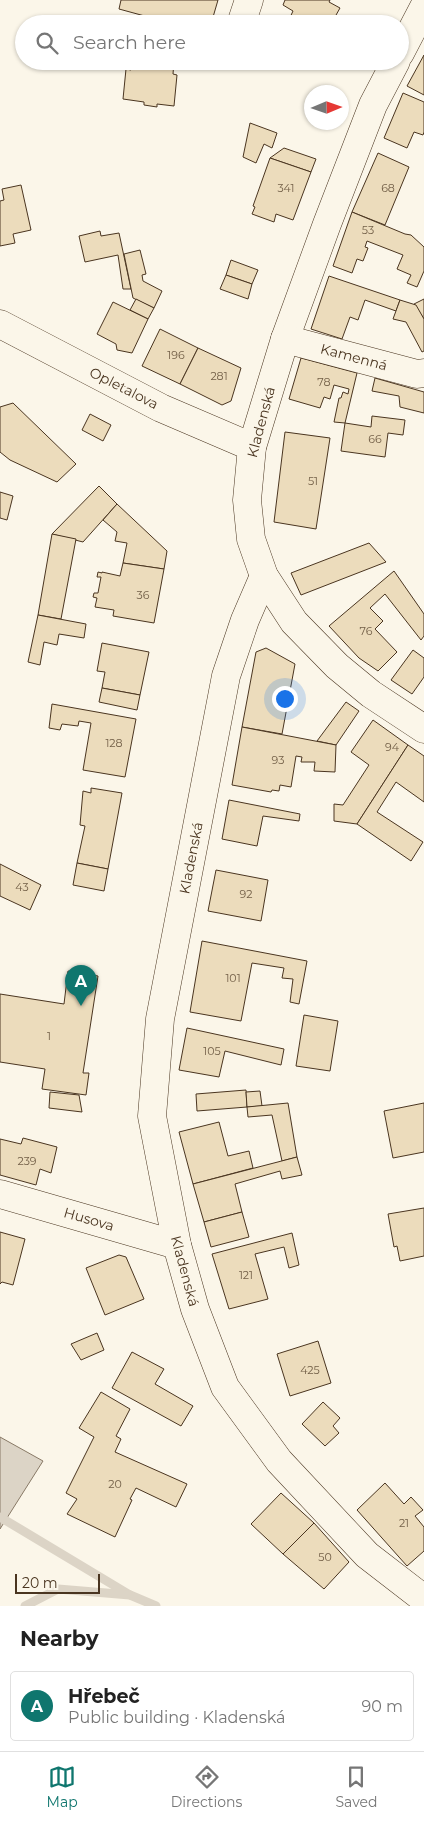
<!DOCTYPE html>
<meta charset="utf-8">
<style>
:root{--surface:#fff;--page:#f2f2f2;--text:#222;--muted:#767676;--line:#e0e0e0;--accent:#0f766e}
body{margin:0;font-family:Montserrat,sans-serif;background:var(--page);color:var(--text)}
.compass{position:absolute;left:304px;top:85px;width:45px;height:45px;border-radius:50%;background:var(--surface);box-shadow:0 1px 4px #0004;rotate:88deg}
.scale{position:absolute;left:15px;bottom:12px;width:85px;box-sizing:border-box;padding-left:5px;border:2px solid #4a3520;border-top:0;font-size:14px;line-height:18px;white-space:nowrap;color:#4a3520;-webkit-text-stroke:4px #fbf6e9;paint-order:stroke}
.you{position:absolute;left:284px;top:698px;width:18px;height:18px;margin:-12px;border:4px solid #fff;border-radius:50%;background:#1a73e8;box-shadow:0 0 0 8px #1a73e833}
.badge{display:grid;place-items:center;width:32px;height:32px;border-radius:50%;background:var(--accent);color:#fff;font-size:16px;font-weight:700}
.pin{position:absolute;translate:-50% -41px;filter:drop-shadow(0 1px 2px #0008)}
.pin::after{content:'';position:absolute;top:26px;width:18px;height:15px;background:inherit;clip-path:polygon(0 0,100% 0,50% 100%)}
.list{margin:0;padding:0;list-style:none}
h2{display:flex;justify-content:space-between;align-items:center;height:65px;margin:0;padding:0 20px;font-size:21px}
h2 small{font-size:16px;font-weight:400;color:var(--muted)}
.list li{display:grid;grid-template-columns:32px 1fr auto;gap:15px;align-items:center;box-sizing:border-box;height:70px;margin:0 10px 10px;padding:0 10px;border:1px solid var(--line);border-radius:5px}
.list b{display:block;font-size:19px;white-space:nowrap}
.list p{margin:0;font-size:16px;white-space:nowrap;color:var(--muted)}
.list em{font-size:16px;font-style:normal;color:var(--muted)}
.icon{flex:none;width:28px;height:28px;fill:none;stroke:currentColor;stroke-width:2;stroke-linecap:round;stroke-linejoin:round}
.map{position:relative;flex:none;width:424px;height:1606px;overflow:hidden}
.search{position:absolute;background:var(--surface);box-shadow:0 1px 4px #0004;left:15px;right:15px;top:15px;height:55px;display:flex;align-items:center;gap:12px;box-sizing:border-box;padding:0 18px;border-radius:28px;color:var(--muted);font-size:19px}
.sheet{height:145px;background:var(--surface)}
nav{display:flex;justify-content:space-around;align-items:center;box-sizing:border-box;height:70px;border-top:1px solid var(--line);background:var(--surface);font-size:14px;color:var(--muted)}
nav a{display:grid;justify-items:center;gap:2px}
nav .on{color:var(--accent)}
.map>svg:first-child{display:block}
.water{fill:#dcd4c6;stroke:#887966}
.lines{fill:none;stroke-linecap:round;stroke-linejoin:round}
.stream{stroke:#dcd4c6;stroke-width:9}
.building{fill:#ecdcbc;stroke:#4a3520}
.minor-casing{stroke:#4a3520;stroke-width:29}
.minor{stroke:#fbf6e9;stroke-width:28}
.labels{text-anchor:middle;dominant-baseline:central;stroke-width:4;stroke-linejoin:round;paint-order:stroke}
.number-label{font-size:11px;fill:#725f47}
.street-label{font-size:14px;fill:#4a3520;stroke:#fbf6e9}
</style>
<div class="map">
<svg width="424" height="1606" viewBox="0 0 424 1606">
<rect width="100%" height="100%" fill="#fbf6e9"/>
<polygon class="water" points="0,1437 43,1461 0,1529"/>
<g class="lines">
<g class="stream">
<polyline points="0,1517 130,1595"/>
<polyline points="25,1606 58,1589 130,1595 156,1606"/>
</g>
</g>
<g class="building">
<polygon points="121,0 218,0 211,24 174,24 119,9"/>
<polygon points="285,0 330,0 329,2 340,8 331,24 287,24 293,11 283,5"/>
<polygon points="424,55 424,95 407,86"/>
<polygon points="132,61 174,61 173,74 177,75 174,106 157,104 157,107 144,105 144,102 123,99 126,69 131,70"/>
<polygon points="403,93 424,102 424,132 423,135 414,132 407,148 384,138"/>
<polygon points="250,123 277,133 272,148 264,144 256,163 243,157"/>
<polygon points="284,148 316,159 311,172 270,158"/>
<polygon points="378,153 409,167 385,225 352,212"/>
<polygon points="270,158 311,172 293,220 276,214 274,222 252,214 255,207 253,206"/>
<polygon points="21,185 31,230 13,234 15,243 0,246 0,201 4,200 2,189"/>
<polygon points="352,212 405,234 411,235 424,247 424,271 417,287 407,283 411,275 397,269 403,255 367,241 365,247 368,248 363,261 357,259 352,273 333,266"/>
<polygon points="100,231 101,236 119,233 131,289 123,289 118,255 85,262 79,236"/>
<polygon points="140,250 146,274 142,275 143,281 162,291 154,308 133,298 124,254"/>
<polygon points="231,260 258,270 252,284 226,275"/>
<polygon points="226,275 252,284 248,299 220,289"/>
<polygon points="329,276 400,300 396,311 365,300 358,320 350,317 342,339 311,329"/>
<polygon points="136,299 154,308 148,319 130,310"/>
<polygon points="424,299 424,319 414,304"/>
<polygon points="400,300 416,305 424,319 424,351 422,352 406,322 393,319"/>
<polygon points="113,302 148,319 132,353 117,350 116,344 97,334"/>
<polygon points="160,329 198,348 180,384 142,366"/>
<polygon points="198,348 241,368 231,401 222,405 180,384"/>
<polygon points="301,358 357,373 345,423 334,422 339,398 341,398 343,392 348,394 349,389 334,385 330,399 324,397 320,408 289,399"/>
<polygon points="375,378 424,392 424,413 400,407 399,396 372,391"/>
<polygon points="13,403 76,464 57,482 10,460 0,452 0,407"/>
<polygon points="90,414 111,425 103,441 82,430"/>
<polygon points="372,416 405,420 403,435 388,433 385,457 341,451 345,423 371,427"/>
<polygon points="285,432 330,438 316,529 274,522"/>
<polygon points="99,486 117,504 83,542 52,534"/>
<polygon points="0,492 13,496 7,520 0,518"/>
<polygon points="117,504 167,551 164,569 123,563 127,543 115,541 117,532 103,520"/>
<polygon points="52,534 76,539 61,619 38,615"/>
<polygon points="369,543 386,562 301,595 291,573"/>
<polygon points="123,563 164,569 154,623 113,616 114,610 95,607 97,598 93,597 94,593 98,593 101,577 97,577 98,572 102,573 102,572 120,576"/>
<polygon points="394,571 424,614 424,636 421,640 385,594 370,608 383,621 375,629 397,652 378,671 359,658 329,626"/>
<polygon points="38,615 86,624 84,638 59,634 57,645 44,642 40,665 28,662"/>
<polygon points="102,643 149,652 140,695 102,688 105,672 97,671"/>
<polygon points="266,648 295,664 282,734 242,727 256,652"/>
<polygon points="413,650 424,658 424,677 412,694 391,680"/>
<polygon points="102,688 140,695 137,710 99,702"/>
<polygon points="346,702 359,711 336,745 317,741"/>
<polygon points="52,704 136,719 125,777 83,770 91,723 79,721 78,726 62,724 60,730 49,728"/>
<polygon points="373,720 408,745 357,824 334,821 334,804 343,805 369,765 351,752"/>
<polygon points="242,727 336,745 335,772 314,771 315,762 301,762 302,757 296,756 291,787 280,785 279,791 272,790 271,792 232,785"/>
<polygon points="408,745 424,756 424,802 396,782 377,812 423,842 411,861 357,824"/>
<polygon points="91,788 122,793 108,869 77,863 85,826 80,825 83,791 91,793"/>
<polygon points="229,800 300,814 299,821 263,816 257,846 222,839"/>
<polygon points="77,863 108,869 104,891 73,885"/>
<polygon points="0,864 41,885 30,910 0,896"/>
<polygon points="216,870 268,880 261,921 208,911"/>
<polygon points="202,941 307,961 299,1004 290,1002 293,979 282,978 284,968 252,963 241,1021 190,1012"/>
<polygon points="68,971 98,976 83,1073 89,1073 86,1095 42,1089 45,1069 0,1062 0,994 64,1004"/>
<polygon points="304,1015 338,1021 330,1071 296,1066"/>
<polygon points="187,1028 284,1049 281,1065 225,1051 219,1077 179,1070"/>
<polygon points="246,1090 247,1107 197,1111 196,1094"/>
<polygon points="260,1091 262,1106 247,1107 246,1092"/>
<polygon points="50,1092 79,1095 82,1112 49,1108"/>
<polygon points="288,1103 297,1157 282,1161 272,1115 248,1117 247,1107"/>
<polygon points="424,1103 424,1152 393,1158 384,1111"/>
<polygon points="219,1122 228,1156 249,1151 253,1168 193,1184 179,1132"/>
<polygon points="23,1138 57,1147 51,1173 40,1169 36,1185 0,1175 0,1139 21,1144"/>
<polygon points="297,1157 302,1175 282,1179 280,1171 235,1184 242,1212 204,1222 193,1184"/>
<polygon points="424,1208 424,1256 400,1261 397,1246 394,1247 388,1214"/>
<polygon points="242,1212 249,1237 211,1247 204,1222"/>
<polygon points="0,1232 25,1239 13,1285 2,1282 0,1284"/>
<polygon points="292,1233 299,1265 289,1268 284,1247 255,1254 268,1299 229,1309 212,1254"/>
<polygon points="119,1255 126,1257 144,1299 105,1315 86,1268"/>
<polygon points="97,1333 104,1350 81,1360 71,1344"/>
<polygon points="318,1341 331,1383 290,1396 277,1354"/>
<polygon points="132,1352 164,1369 155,1384 193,1406 181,1426 112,1388"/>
<polygon points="101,1392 130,1409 116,1436 121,1439 115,1452 187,1484 176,1507 136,1488 130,1499 132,1500 115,1537 67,1514 77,1499 66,1493 94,1437 79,1428"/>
<polygon points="323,1402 340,1418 333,1426 339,1433 325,1446 302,1424"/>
<polygon points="385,1483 404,1504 411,1497 423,1510 415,1516 424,1527 424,1551 407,1566 357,1510"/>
<polygon points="281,1493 314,1523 283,1554 251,1524"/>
<polygon points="314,1523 349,1562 324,1589 283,1554"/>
</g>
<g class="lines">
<defs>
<g id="minor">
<polyline points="241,24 249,0"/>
<polyline points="400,53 424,7"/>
<polyline points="396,61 373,105 327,224 285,339 252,447 247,500 251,539 264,576 294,622 337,666 371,694 424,729"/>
<polyline points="0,324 161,408 252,447"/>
<polyline points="285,339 417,374 424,373"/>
<polyline points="264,576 245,620 226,676 160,1019 152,1116 177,1245 195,1309 225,1387 279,1461 367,1555 424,1599"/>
<polyline points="0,1194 177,1245"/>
</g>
</defs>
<use href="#minor" class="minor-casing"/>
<use href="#minor" class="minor"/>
</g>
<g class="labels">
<g class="number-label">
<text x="286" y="188">341</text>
<text x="388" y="188">68</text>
<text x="368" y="230">53</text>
<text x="176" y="355">196</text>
<text x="219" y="376">281</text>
<text x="324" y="382">78</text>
<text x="375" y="439">66</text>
<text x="313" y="481">51</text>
<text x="143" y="595">36</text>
<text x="366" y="631">76</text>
<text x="114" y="743">128</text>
<text x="392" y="747">94</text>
<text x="278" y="760">93</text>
<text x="22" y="887">43</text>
<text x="246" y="894">92</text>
<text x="233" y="978">101</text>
<text x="49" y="1036">1</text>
<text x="212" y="1051">105</text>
<text x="27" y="1161">239</text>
<text x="246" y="1275">121</text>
<text x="310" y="1370">425</text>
<text x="115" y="1484">20</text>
<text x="404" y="1523">21</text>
<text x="325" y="1557">50</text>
</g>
<g class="street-label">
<text transform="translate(354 357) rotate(15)">Kamenná</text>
<text transform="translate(124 388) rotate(27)">Opletalova</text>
<text transform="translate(261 422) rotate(-75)">Kladenská</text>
<text transform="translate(191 858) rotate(-79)">Kladenská</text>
<text transform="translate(89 1219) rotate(16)">Husova</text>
<text transform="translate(185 1271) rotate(75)">Kladenská</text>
</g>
</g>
</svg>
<svg class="compass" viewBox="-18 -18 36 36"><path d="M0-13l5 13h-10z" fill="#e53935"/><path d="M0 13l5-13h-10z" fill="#767676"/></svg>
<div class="scale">20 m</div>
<div class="you"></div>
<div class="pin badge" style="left:81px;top:1006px">A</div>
<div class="search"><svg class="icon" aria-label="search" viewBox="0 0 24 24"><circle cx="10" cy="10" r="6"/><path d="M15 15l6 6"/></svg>Search here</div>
</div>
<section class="sheet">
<h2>Nearby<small></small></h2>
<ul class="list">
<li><span class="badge">A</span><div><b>Hřebeč</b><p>Public building · Kladenská</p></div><em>90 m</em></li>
</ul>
</section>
<nav>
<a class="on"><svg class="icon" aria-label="map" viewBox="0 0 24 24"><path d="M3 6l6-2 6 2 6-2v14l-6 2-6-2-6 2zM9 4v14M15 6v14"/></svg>Map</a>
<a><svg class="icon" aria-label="directions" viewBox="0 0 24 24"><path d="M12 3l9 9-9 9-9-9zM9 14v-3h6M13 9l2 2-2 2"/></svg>Directions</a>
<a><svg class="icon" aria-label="saved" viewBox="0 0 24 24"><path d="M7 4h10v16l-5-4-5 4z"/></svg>Saved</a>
</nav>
